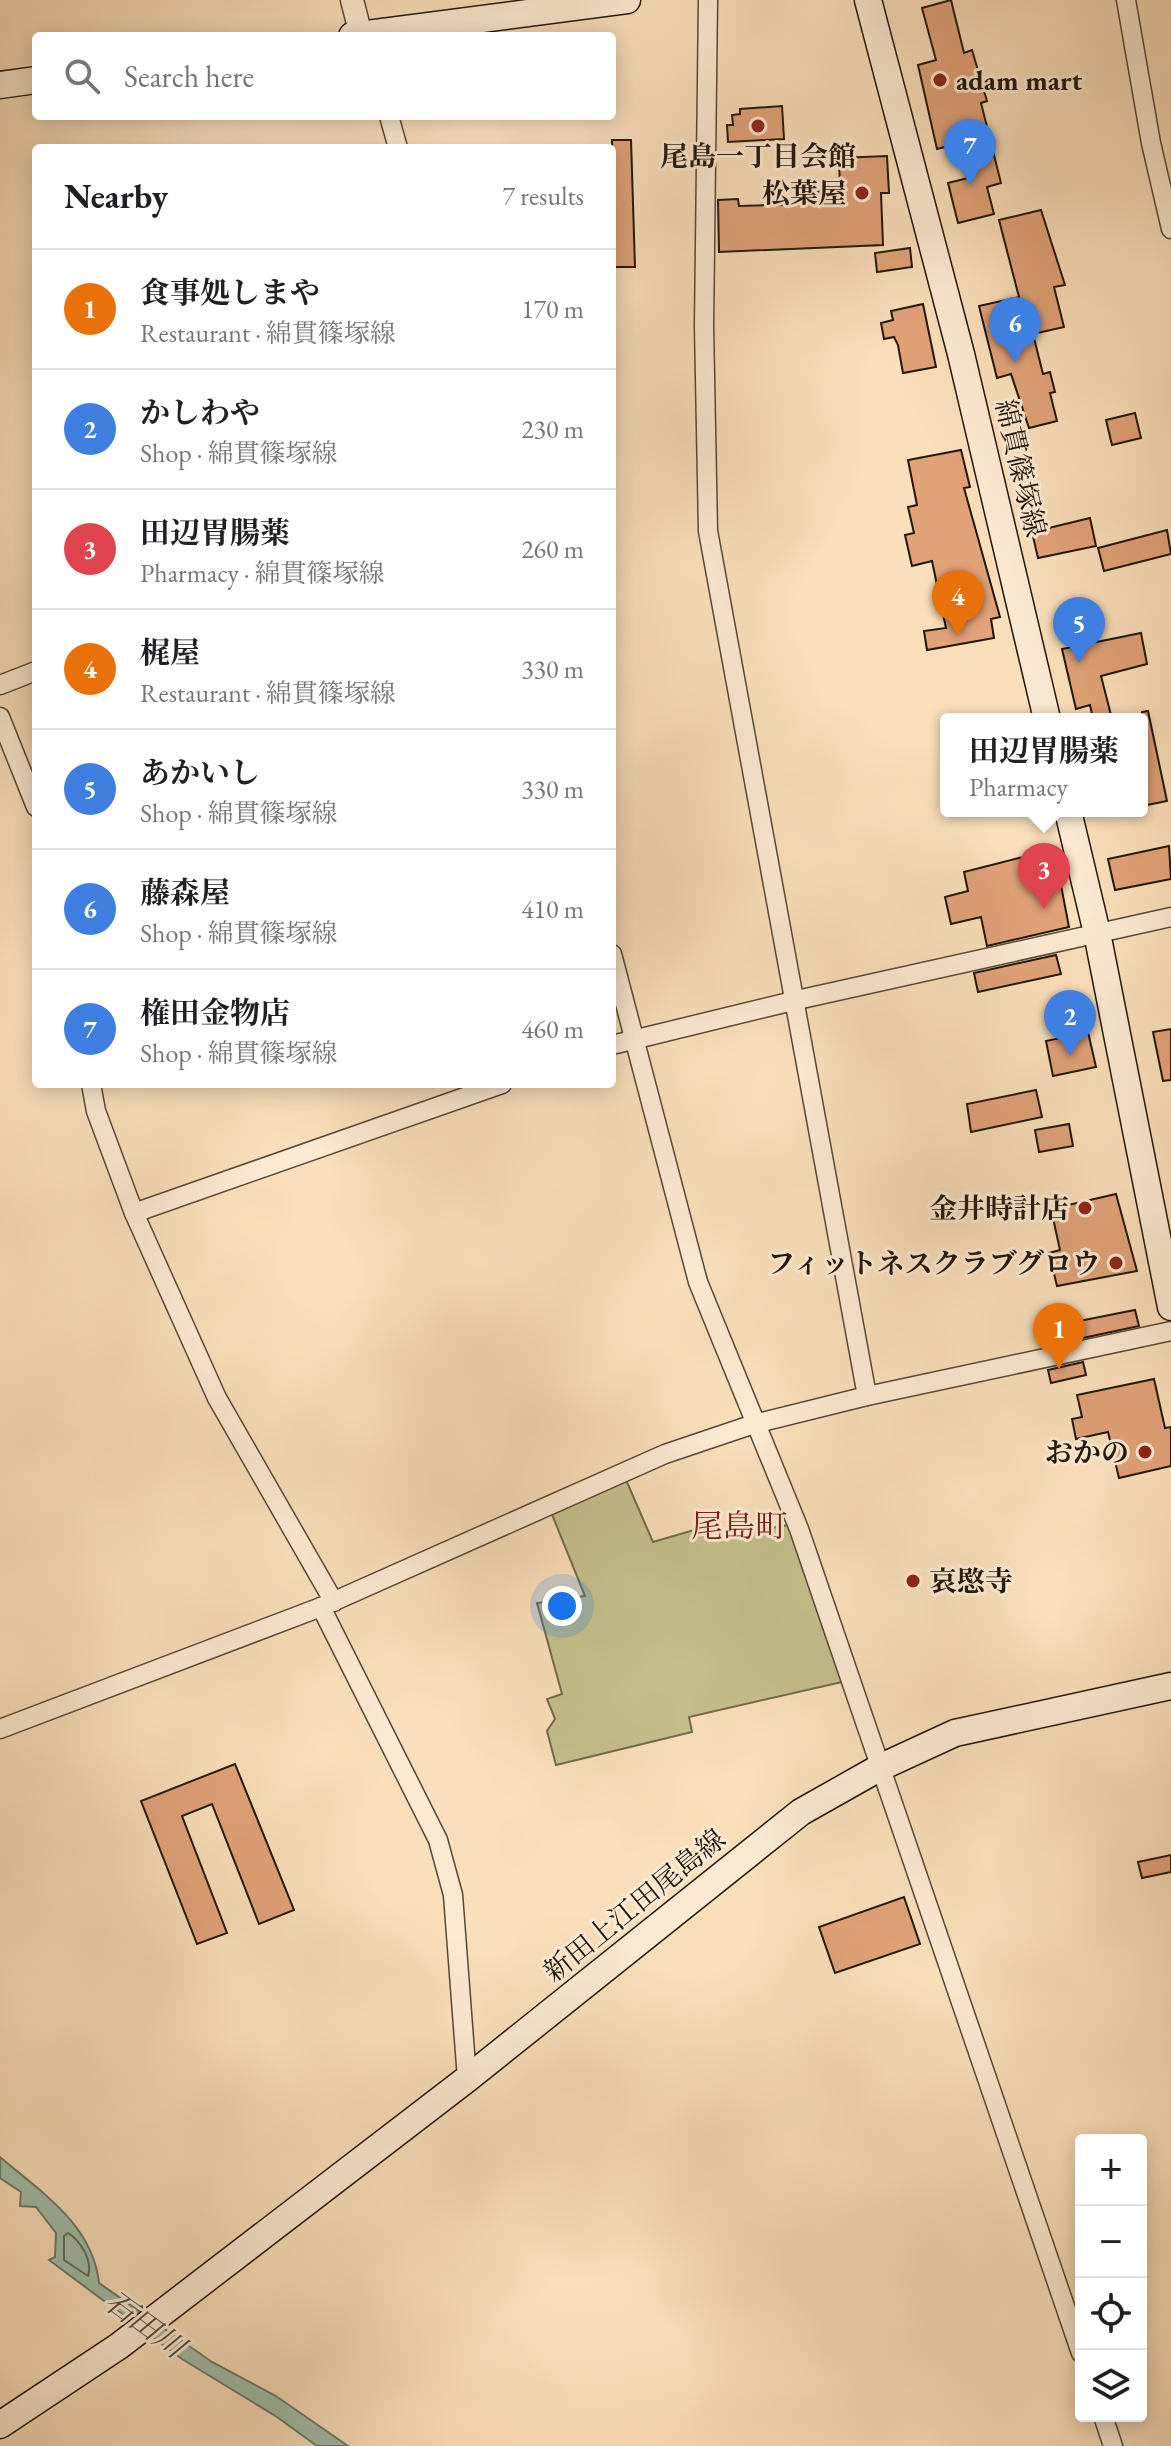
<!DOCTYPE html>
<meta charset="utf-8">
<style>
:root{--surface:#fff;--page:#f6f6f6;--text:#202124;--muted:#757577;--line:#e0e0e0;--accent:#7c3aed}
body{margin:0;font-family:"EB Garamond","Noto Serif JP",serif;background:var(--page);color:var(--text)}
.controls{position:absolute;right:24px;bottom:24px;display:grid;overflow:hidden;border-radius:8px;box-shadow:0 4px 20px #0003}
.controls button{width:72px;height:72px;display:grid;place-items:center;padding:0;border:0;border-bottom:2px solid var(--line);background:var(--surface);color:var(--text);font:40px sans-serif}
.you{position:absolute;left:562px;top:1606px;width:28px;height:28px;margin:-20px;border:6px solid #fff;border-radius:50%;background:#1a73e8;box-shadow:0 0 0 12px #1a73e833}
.badge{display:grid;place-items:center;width:52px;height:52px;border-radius:50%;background:var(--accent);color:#fff;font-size:26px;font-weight:700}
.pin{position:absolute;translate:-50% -66px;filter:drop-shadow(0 2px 4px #0008)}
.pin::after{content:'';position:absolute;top:42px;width:28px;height:24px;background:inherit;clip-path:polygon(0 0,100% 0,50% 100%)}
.popup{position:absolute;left:940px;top:713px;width:208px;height:104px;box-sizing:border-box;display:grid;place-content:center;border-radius:8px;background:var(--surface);filter:drop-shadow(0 2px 6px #0005);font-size:26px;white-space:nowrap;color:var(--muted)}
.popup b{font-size:30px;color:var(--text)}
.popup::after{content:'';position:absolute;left:50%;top:100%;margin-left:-16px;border:16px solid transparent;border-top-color:var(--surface)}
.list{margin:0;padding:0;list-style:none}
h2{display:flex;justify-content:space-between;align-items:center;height:104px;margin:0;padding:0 32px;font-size:34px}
h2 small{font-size:26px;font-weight:400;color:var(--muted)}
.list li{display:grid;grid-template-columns:52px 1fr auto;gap:24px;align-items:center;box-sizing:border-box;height:120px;padding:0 32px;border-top:2px solid var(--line)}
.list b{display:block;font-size:30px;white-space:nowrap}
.list p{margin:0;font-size:26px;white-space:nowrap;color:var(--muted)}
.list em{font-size:26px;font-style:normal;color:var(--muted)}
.icon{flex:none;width:44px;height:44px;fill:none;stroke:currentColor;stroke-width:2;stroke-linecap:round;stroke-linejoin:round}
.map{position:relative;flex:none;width:1171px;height:2446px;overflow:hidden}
.search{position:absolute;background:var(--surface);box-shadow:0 4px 20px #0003;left:32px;top:32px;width:584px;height:88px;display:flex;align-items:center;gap:20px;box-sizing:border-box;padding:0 28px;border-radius:8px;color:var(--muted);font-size:30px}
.panel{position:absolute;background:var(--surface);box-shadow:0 4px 20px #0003;left:32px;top:144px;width:584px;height:944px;border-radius:8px}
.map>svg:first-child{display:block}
.green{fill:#c4c08c;stroke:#726b4c;stroke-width:2}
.water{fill:#9fbdaa;stroke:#6c7a6b;stroke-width:2}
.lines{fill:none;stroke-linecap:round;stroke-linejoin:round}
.shore{stroke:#606a5b;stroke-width:2}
.building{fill:#e1a278;stroke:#20160c;stroke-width:2}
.minor-casing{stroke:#564838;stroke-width:21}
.tertiary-casing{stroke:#564838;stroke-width:25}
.secondary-casing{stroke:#20160c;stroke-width:29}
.minor{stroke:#fcead2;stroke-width:18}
.tertiary{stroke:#fcead2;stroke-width:22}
.secondary{stroke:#fcead2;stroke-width:26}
.poi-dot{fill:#8f2418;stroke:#fcead2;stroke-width:3}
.labels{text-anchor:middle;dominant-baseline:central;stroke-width:6;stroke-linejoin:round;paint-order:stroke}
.poi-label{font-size:28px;font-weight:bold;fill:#20160c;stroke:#fcead2;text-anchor:end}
.street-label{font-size:28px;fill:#20160c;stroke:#fcead2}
.water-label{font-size:30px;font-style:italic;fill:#4c5043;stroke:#fcead2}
.quarter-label{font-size:32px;fill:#7a1f14;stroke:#fcead2}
</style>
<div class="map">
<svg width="1171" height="2446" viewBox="0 0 1171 2446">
<rect width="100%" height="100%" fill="#fadfba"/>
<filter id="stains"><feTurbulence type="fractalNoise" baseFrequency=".0025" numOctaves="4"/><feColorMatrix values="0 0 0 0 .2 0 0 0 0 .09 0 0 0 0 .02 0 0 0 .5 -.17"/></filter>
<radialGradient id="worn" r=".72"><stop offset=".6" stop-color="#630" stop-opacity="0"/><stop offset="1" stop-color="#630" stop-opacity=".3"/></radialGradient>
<polygon class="green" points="623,1473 653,1542 718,1523 722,1537 788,1525 842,1682 689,1717 692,1732 556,1765 547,1731 555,1719 547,1699 562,1694 537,1603 585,1596 549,1507"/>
<path class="water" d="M 0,2157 C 41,2192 93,2225 99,2283 L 212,2362 L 276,2396 L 348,2446 L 317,2446 L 277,2417 L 182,2359 L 49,2260 L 55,2257 L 56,2233 L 36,2207 L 20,2206 L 21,2192 L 0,2178 Z"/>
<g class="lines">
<path class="shore" d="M 68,2233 C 81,2241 93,2261 88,2276 L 64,2260 L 64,2236 Z"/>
</g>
<g class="building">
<polygon points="951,0 964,53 972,50 987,101 981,103 1001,183 987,187 994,214 958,223 948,183 972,177 964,142 937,149 918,65 936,60 922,8"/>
<polygon points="782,106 784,139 728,142 727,125 733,125 732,115 740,114 740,109"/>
<polygon points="612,140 631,140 635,267 612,267"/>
<polygon points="887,156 889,193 881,193 883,245 719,252 718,200 738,199 739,206 810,204 810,192 840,190 839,158"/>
<polygon points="1041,210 1065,285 1054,287 1064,327 1033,334 1043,374 1050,372 1055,392 1050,393 1057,421 1029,428 1011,374 997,378 979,306 1019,297 999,220"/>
<polygon points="910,248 912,267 877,272 875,253"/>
<polygon points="923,304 936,367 903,373 898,345 894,337 884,339 881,323 893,320 891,311"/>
<polygon points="1135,413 1141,438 1112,445 1106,420"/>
<polygon points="961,450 970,487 964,488 1000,617 991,619 994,638 927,650 924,631 946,628 932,561 912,566 905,535 914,533 908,507 917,505 908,460"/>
<polygon points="1090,518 1096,546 1038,558 1032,532"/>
<polygon points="1167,530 1171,554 1104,571 1098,548"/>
<polygon points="1141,633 1147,664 1101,676 1112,719 1093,719 1090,705 1076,709 1062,649"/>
<polygon points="1148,711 1167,801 1142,806 1142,712"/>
<polygon points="1169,846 1171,879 1115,890 1108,859"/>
<polygon points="1054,849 1069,927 987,946 981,917 951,924 945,897 968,891 964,872"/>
<polygon points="1056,955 1061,974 978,992 974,973"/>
<polygon points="1171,1029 1171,1080 1163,1081 1153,1032"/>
<polygon points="1088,1032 1096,1067 1053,1076 1046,1041"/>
<polygon points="1036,1090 1042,1117 971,1132 967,1104"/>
<polygon points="1069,1124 1073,1146 1039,1152 1035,1130"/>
<polygon points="1116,1194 1137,1271 1057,1286 1049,1253 1060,1250 1051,1209"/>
<polygon points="1135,1310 1139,1326 1078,1339 1074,1322"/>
<polygon points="1083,1362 1086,1375 1051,1383 1048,1370"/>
<polygon points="1154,1379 1165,1428 1171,1427 1171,1466 1119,1478 1108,1432 1076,1439 1072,1419 1082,1417 1077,1395"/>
<polygon points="235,1764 294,1910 259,1924 212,1804 182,1816 227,1933 197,1944 141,1801"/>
<polygon points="1171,1855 1171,1872 1142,1878 1138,1862"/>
<polygon points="904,1897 920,1944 835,1973 819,1927"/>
</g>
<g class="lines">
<defs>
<g id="minor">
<polyline points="708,0 704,326 708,531 867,1396"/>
<polyline points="1126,0 1151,143 1171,229"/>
<polyline points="389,116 398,148"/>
<polyline points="0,685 36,671"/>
<polyline points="0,717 36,807"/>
<polyline points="612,954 698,1282 799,1529 1081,2353"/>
<polyline points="612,1045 797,1000 1171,917"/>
<polyline points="91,1084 96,1111 134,1213 217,1398 334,1602"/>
<polyline points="134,1213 502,1084"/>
<polyline points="321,1607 438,1840 453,1895 467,2079"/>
<polyline points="0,1729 321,1607 665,1454 754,1424 867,1396 1171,1331"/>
<polyline points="1103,2416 1113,2446"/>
</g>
<polyline id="tertiary" points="352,0 361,35"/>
<g id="secondary">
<polyline points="868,0 961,354 1047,719"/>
<polyline points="352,36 627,0"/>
<polyline points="0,85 36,80"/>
<polyline points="1068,811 1097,933 1171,1307"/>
<polyline points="0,2425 119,2346 467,2079 801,1812 879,1768 955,1733 1171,1686"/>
</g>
</defs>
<use href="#minor" class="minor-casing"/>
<use href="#tertiary" class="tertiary-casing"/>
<use href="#secondary" class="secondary-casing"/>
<use href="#minor" class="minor"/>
<use href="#tertiary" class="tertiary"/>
<use href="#secondary" class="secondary"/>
</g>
<g class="poi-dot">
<circle cx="940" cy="80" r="8"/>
<circle cx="758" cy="126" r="8"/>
<circle cx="862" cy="193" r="8"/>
<circle cx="1085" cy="1208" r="8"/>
<circle cx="1116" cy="1263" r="8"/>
<circle cx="1145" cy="1452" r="8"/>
<circle cx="913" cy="1581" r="8"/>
</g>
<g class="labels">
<g class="poi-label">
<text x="956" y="80" text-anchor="start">adam mart</text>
<text x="758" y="156" text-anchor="middle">尾島一丁目会館</text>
<text x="846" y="193">松葉屋</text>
<text x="1069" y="1208">金井時計店</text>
<text x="1100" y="1263">フィットネスクラブグロウ</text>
<text x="1129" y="1452">おかの</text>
<text x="929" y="1581" text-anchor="start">哀愍寺</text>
</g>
<g class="street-label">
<text transform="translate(1021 468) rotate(77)">綿貫篠塚線</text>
<text transform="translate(634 1905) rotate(-39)">新田上江田尾島線</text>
</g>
<g class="water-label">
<text transform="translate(145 2324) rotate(36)">石田川</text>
</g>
<g class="quarter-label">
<text x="739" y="1526">尾島町</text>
</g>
</g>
<rect width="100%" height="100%" filter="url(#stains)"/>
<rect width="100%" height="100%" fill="url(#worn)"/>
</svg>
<div class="controls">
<button>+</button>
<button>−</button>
<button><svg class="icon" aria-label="locate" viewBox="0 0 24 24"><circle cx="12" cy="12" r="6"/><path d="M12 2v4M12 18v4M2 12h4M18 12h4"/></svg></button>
<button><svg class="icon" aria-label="layers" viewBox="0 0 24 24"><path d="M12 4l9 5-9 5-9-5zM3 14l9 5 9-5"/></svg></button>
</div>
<div class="you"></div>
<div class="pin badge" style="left:1059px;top:1369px;background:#e8710a">1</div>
<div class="pin badge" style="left:1070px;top:1056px;background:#3f7fe0">2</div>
<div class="pin badge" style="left:1044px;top:909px;background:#e0444e">3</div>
<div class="popup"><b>田辺胃腸薬</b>Pharmacy</div>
<div class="pin badge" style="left:958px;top:636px;background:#e8710a">4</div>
<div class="pin badge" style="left:1079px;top:663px;background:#3f7fe0">5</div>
<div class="pin badge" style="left:1015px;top:363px;background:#3f7fe0">6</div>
<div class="pin badge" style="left:970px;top:185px;background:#3f7fe0">7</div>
<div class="search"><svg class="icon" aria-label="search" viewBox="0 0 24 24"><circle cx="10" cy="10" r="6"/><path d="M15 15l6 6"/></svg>Search here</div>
<section class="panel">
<h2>Nearby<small>7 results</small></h2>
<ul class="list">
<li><span class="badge" style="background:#e8710a">1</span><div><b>食事処しまや</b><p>Restaurant · 綿貫篠塚線</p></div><em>170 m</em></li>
<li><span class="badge" style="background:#3f7fe0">2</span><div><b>かしわや</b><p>Shop · 綿貫篠塚線</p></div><em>230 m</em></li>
<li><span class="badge" style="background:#e0444e">3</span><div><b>田辺胃腸薬</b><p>Pharmacy · 綿貫篠塚線</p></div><em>260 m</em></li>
<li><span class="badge" style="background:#e8710a">4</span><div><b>梶屋</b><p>Restaurant · 綿貫篠塚線</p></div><em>330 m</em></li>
<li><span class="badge" style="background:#3f7fe0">5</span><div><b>あかいし</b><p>Shop · 綿貫篠塚線</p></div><em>330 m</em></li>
<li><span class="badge" style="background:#3f7fe0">6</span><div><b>藤森屋</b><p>Shop · 綿貫篠塚線</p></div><em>410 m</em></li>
<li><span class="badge" style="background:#3f7fe0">7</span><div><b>権田金物店</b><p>Shop · 綿貫篠塚線</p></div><em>460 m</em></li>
</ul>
</section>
</div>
